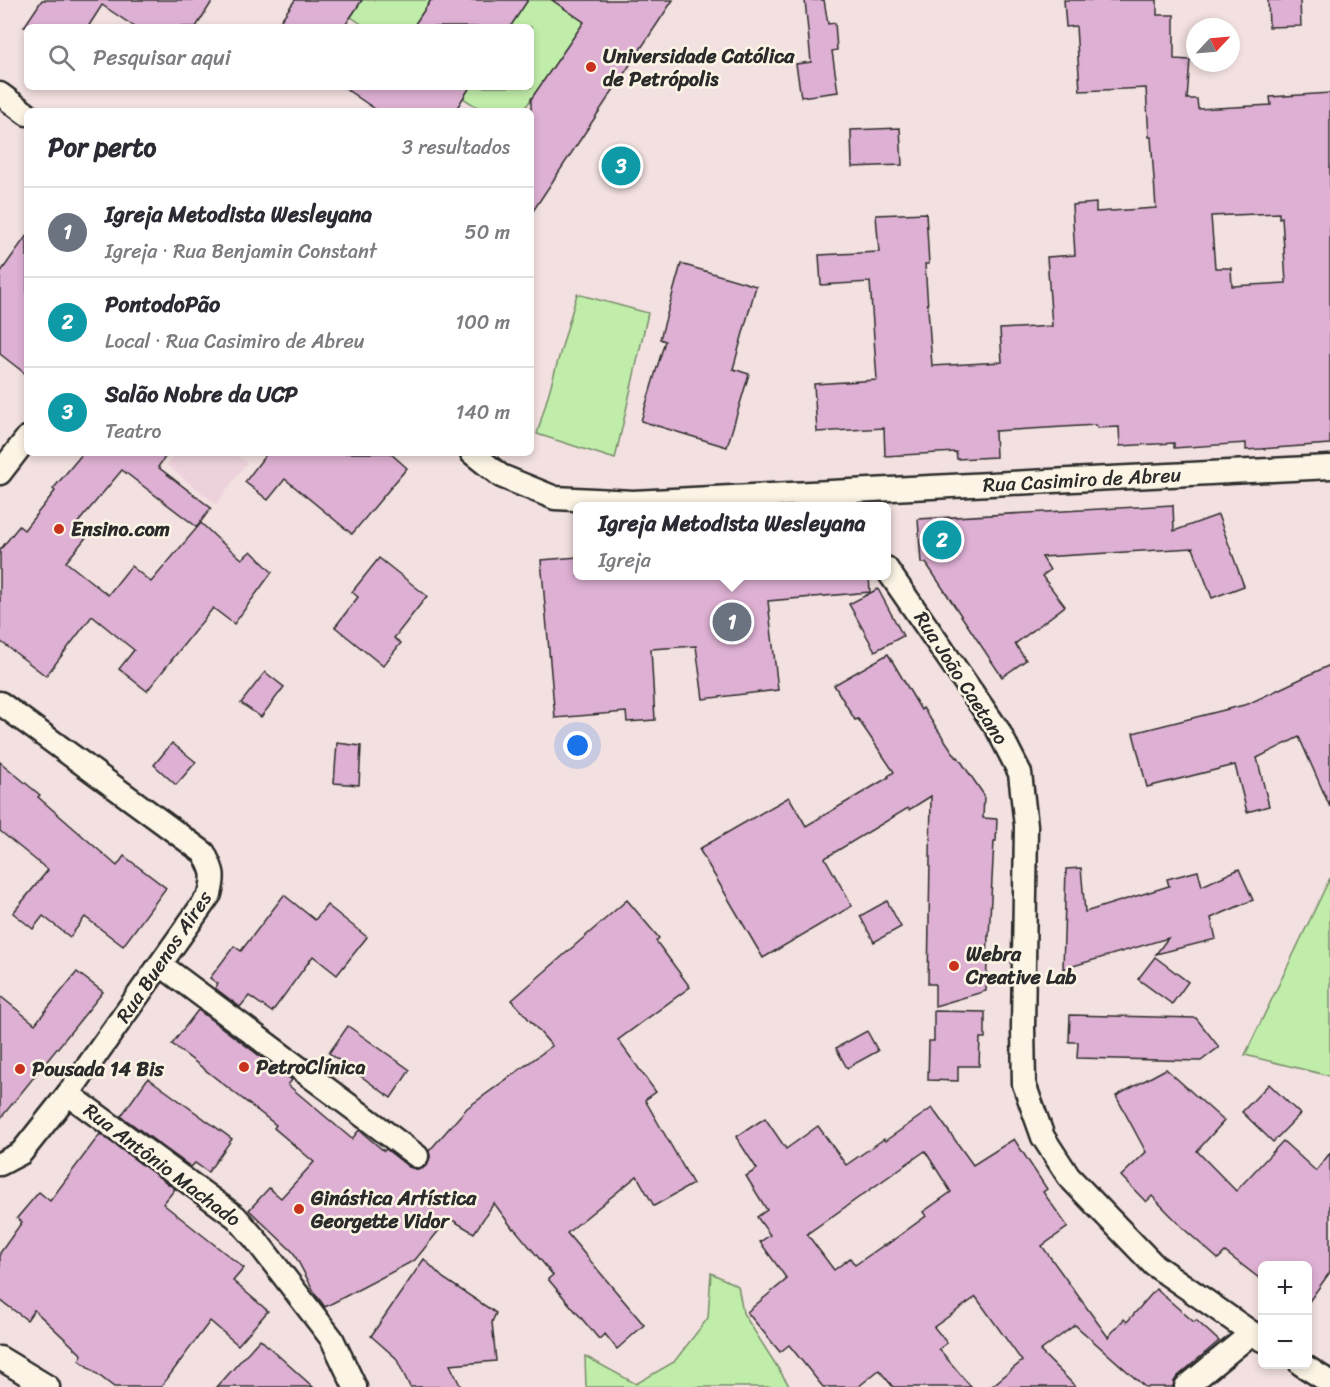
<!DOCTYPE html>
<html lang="pt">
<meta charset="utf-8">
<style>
:root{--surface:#fff;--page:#f7f7f7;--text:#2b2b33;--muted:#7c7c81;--line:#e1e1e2;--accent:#b45309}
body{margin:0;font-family:Sriracha,sans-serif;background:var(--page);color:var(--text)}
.controls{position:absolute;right:18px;bottom:18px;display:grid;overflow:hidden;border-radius:9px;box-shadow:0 3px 9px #0003}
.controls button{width:54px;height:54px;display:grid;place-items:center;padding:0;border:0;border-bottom:2px solid var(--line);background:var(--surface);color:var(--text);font:30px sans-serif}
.compass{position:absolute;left:1186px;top:18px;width:54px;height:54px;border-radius:50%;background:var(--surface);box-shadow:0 3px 9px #0003;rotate:64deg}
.you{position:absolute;left:578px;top:746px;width:21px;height:21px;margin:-15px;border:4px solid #fff;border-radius:50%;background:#1a73e8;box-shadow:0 0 0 9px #1a73e833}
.badge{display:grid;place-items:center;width:39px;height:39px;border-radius:50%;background:var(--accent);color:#fff;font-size:20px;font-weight:700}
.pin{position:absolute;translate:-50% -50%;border:3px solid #fff;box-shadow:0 2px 6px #0006}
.popup{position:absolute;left:573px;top:502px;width:318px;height:78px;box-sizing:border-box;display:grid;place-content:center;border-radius:9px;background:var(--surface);filter:drop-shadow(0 2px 4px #0005);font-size:20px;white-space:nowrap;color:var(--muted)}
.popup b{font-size:22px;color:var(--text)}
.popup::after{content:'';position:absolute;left:50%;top:100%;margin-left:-12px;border:12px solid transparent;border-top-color:var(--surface)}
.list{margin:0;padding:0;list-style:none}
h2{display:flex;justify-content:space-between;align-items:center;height:78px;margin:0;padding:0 24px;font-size:26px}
h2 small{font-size:20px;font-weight:400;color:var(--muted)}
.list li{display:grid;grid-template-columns:39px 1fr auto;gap:18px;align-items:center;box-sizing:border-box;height:90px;padding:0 24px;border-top:2px solid var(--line)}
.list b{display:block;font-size:22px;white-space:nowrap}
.list p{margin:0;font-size:20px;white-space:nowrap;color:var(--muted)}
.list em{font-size:20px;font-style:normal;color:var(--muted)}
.icon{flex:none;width:33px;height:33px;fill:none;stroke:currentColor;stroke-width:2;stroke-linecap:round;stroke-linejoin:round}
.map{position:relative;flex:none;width:1330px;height:1387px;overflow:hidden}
.search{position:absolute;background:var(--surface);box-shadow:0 3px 9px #0003;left:24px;top:24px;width:510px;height:66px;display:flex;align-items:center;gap:15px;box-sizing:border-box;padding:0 21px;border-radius:9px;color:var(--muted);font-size:22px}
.panel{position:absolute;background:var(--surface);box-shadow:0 3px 9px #0003;left:24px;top:108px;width:510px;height:348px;border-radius:9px}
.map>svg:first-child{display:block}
.built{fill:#edd2dc}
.green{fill:#c1edaa;stroke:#768c6a;stroke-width:1.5}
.building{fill:#deb0d3;stroke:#2b2b2b;stroke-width:1.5;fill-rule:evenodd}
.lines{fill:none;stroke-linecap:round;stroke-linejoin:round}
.street-casing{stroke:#2b2b2b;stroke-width:27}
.street{stroke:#fcf5e5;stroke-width:22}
.poi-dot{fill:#c8321e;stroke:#fcf5e5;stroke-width:2}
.labels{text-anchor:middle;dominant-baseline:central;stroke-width:5;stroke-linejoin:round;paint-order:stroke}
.poi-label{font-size:20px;font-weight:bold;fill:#2b2b2b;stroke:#fcf5e5;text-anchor:start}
.street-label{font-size:20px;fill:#2b2b2b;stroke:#fcf5e5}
</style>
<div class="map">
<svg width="1330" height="1387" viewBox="0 0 1330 1387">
<rect width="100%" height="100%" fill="#f3e0e0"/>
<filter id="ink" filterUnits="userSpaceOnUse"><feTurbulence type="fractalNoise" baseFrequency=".0167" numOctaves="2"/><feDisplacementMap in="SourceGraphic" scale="12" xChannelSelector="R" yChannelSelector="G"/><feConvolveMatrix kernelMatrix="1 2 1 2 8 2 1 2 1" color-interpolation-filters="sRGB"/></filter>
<g filter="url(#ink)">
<polygon class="built" points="176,453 234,453 247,463 216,504 167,465"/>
<g class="green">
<polygon points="362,0 431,0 413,27 366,27 351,17"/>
<polygon points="528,0 552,0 584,22 523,111 483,111 463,98 470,87 531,87 531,27 510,27"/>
<polygon points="577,294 648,313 615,459 537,434"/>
<polygon points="1330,878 1330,1076 1245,1055"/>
<polygon points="711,1273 738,1286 743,1313 790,1387 586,1387 585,1356 636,1384 674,1362 708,1318"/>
</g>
<g class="building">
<polygon points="42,0 213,0 196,27 135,27 102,5 88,27 24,27"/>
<polygon points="295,0 362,0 344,27 276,27"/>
<polygon points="431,0 528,0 510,27 413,27"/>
<polygon points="552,0 673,0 531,214 531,99 584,22"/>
<polygon points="805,0 824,0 828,24 835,23 837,50 832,51 838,92 801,97 796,64 811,62"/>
<path d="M 1064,0 L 1157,0 L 1157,15 L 1174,15 L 1174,59 L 1190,60 L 1187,99 L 1197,99 L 1198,109 L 1271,105 L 1270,97 L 1330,93 L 1330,444 L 1246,450 L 1246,443 L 1174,448 L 1174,443 L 1120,446 L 1119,427 L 1097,428 L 1096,425 L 995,431 L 996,457 L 957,459 L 956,452 L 885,456 L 884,428 L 817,432 L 814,384 L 877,380 L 870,282 L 821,285 L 819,255 L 879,252 L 876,215 L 926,213 L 929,264 L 925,264 L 932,366 L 1002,362 L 1000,329 L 1052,326 L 1047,257 L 1075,255 L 1072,205 L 1096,203 L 1096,212 L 1156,208 L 1151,137 L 1149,137 L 1146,88 L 1080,91 L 1076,26 L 1066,27 ZM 1279,213 L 1279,218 L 1282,217 L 1286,283 L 1232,286 L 1231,268 L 1215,268 L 1211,216 Z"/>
<polygon points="1268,0 1300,0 1301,26 1269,27"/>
<polygon points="343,87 470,87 455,111 378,111"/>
<polygon points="900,128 902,165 852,167 851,130"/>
<polygon points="27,235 27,375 0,354 0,273"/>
<polygon points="681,264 756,286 733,369 749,374 727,447 641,421 665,341 660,339"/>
<polygon points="83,453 168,453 158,467 211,508 197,527 122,470 76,525 88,535 66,562 108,595 131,566 151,582 201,523 220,541 242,559 251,551 272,572 234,624 213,608 147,691 119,669 134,650 92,616 46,676 0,641 0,550 19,526 24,530 55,491 53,489"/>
<polygon points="267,453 390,453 407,468 352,534 285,479 268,500 245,482"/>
<polygon points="1173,505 1174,531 1218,515 1244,586 1212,598 1193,548 1042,557 1050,570 1042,576 1065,606 1015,644 1026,660 1002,677 926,563 921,563 918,519"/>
<polygon points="578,557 578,576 869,576 870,592 768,601 778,690 703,699 696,646 651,649 655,720 627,722 626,712 555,718 541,560"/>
<polygon points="379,558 427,596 394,638 401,643 383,666 335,627 358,597 352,592"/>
<polygon points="878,589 903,636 875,651 849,604"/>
<polygon points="888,654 921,710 923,708 957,758 958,757 984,795 983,818 997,819 996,841 994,841 989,936 988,936 986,991 935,1006 935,984 928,984 931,796 909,810 908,808 825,858 852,906 763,958 699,849 789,797 806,826 889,777 888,776 894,772 858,719 855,720 834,685"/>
<polygon points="1330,665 1330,807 1299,737 1257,758 1269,806 1247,812 1235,765 1147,787 1133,733 1248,704"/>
<polygon points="265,672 284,687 261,717 241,703"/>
<polygon points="172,743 196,762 176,785 154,765"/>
<polygon points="337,743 361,746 359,785 334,783"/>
<polygon points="0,762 40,795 38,797 117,866 124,856 166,888 123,946 85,917 70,937 43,916 33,929 13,913 48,870 0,831"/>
<polygon points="1081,868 1085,912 1169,886 1167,879 1198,871 1202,886 1239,869 1253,900 1211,918 1216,939 1156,954 1168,938 1063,969 1066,869"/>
<polygon points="284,895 315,920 327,905 367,937 337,975 313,956 272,1012 249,996 240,1007 215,988 218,984 210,978 234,946 241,951"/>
<polygon points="627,900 659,938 656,941 690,987 618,1040 656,1092 645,1100 693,1184 654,1206 637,1176 567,1233 644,1325 617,1349 605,1334 599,1339 548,1279 553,1275 514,1228 513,1229 494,1203 474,1233 449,1218 415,1260 325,1307 316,1295 293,1252 249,1210 269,1188 281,1198 314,1162 274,1128 276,1125 172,1044 198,1010 292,1080 288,1085 352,1139 359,1130 384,1151 386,1149 409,1167 415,1169 422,1169 428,1164 430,1157 429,1151 467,1108 552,1046 512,1000"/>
<polygon points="887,901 901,927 874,942 860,916"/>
<polygon points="1155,957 1188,982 1172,1004 1138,979"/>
<polygon points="77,972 103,992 0,1119 0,996 35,1024"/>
<polygon points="934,1011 985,1012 985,1038 980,1038 979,1066 958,1066 958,1081 928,1080 929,1041 934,1041"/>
<polygon points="1070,1015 1196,1018 1219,1047 1201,1061 1077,1058 1078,1042 1069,1042"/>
<polygon points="348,1026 410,1070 391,1098 329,1053"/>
<polygon points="867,1031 878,1051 847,1068 836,1048"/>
<polygon points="1166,1069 1224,1121 1197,1151 1236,1191 1283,1141 1316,1171 1330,1153 1330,1272 1308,1303 1308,1266 1263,1266 1263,1281 1225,1252 1218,1259 1185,1230 1152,1196 1146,1202 1121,1176 1146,1152 1116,1096"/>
<polygon points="148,1078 232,1139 208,1172 195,1163 191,1167 121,1116"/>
<polygon points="1269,1084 1300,1114 1273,1142 1242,1112"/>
<path d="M 932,1108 L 973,1165 L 1014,1139 L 1047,1189 L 1043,1192 L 1068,1227 L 1042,1246 L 1108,1337 L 1124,1319 L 1127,1322 L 1156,1289 L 1194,1322 L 1196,1320 L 1219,1341 L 1177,1377 L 1174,1382 L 1173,1387 L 1145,1387 L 1075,1325 L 1040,1351 L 1076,1387 L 991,1387 L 1022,1361 L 976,1297 L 934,1327 L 947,1343 L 939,1349 L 971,1387 L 893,1387 L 879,1370 L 858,1387 L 823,1387 L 789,1345 L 780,1352 L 747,1312 L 787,1279 L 760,1242 L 770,1235 L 757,1217 L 767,1210 L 746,1176 L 757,1169 L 736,1137 L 765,1118 L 786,1149 L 818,1126 L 846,1165 L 884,1139 L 885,1141 ZM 925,1151 L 951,1192 L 923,1212 L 926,1216 L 885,1246 L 884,1245 L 855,1265 L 850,1258 L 834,1270 L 807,1234 Z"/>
<polygon points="100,1134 175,1189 163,1204 244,1268 233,1281 268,1311 238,1345 210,1321 161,1387 114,1387 79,1360 82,1355 34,1310 27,1320 0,1300 0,1253 22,1222 17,1218 39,1192 50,1201"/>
<polygon points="424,1259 443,1278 496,1313 492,1322 496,1361 450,1365 461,1387 410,1387 396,1358 371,1336"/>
<polygon points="260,1339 313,1387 217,1387"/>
</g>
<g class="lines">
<defs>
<g id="street">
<polyline points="0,94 27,114"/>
<polyline points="472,453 501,476 555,498 633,502 1330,467"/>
<polyline points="0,473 27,438"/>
<polyline points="886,568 998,730 1020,773 1026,826 1023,1028 1024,1084 1043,1137 1069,1177 1154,1265 1262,1340"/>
<path d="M 0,703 L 204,853 C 213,871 215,874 210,894 L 68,1094 L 21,1153 L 0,1164"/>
<polyline points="161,965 417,1156"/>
<polyline points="68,1094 236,1217 256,1240 332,1339 355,1387"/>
<polyline points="0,1358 48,1387"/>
<polyline points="1301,1364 1323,1378 1330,1385"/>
<polyline points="1186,1387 1252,1333"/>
</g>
</defs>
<use href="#street" class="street-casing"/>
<use href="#street" class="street"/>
</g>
</g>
<g class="poi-dot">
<circle cx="591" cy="67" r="6"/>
<circle cx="59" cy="529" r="6"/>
<circle cx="954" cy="966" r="6"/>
<circle cx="244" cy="1067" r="6"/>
<circle cx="20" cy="1069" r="6"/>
<circle cx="299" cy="1209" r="6"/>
</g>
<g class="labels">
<g class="poi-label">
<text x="603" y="56">Universidade Católica<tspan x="603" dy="23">de Petrópolis</tspan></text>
<text x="71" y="529">Ensino.com</text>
<text x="966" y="954">Webra<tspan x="966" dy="23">Creative Lab</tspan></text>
<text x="256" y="1067">PetroClínica</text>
<text x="32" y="1069">Pousada 14 Bis</text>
<text x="311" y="1198">Ginástica Artística<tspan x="311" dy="23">Georgette Vidor</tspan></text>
</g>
<g class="street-label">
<text transform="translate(1082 480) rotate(-3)">Rua Casimiro de Abreu</text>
<text transform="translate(961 678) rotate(57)">Rua João Caetano</text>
<text transform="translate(164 957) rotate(-56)">Rua Buenos Aires</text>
<text transform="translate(162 1165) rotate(37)">Rua Antônio Machado</text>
</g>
</g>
</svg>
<div class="controls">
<button>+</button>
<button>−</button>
</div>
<svg class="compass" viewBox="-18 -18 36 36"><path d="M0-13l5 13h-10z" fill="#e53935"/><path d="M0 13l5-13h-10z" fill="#7c7c81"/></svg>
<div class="you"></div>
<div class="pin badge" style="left:732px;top:622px;background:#6b7280">1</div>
<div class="popup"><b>Igreja Metodista Wesleyana</b>Igreja</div>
<div class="pin badge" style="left:942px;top:540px;background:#0f9aa8">2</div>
<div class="pin badge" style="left:621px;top:166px;background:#0f9aa8">3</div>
<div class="search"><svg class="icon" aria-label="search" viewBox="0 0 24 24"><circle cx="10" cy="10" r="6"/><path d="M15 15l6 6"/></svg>Pesquisar aqui</div>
<section class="panel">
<h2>Por perto<small>3 resultados</small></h2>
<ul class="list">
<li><span class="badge" style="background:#6b7280">1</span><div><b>Igreja Metodista Wesleyana</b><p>Igreja · Rua Benjamin Constant</p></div><em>50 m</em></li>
<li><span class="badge" style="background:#0f9aa8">2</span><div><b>PontodoPão</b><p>Local · Rua Casimiro de Abreu</p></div><em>100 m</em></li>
<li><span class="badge" style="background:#0f9aa8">3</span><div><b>Salão Nobre da UCP</b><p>Teatro</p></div><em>140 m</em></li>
</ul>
</section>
</div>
